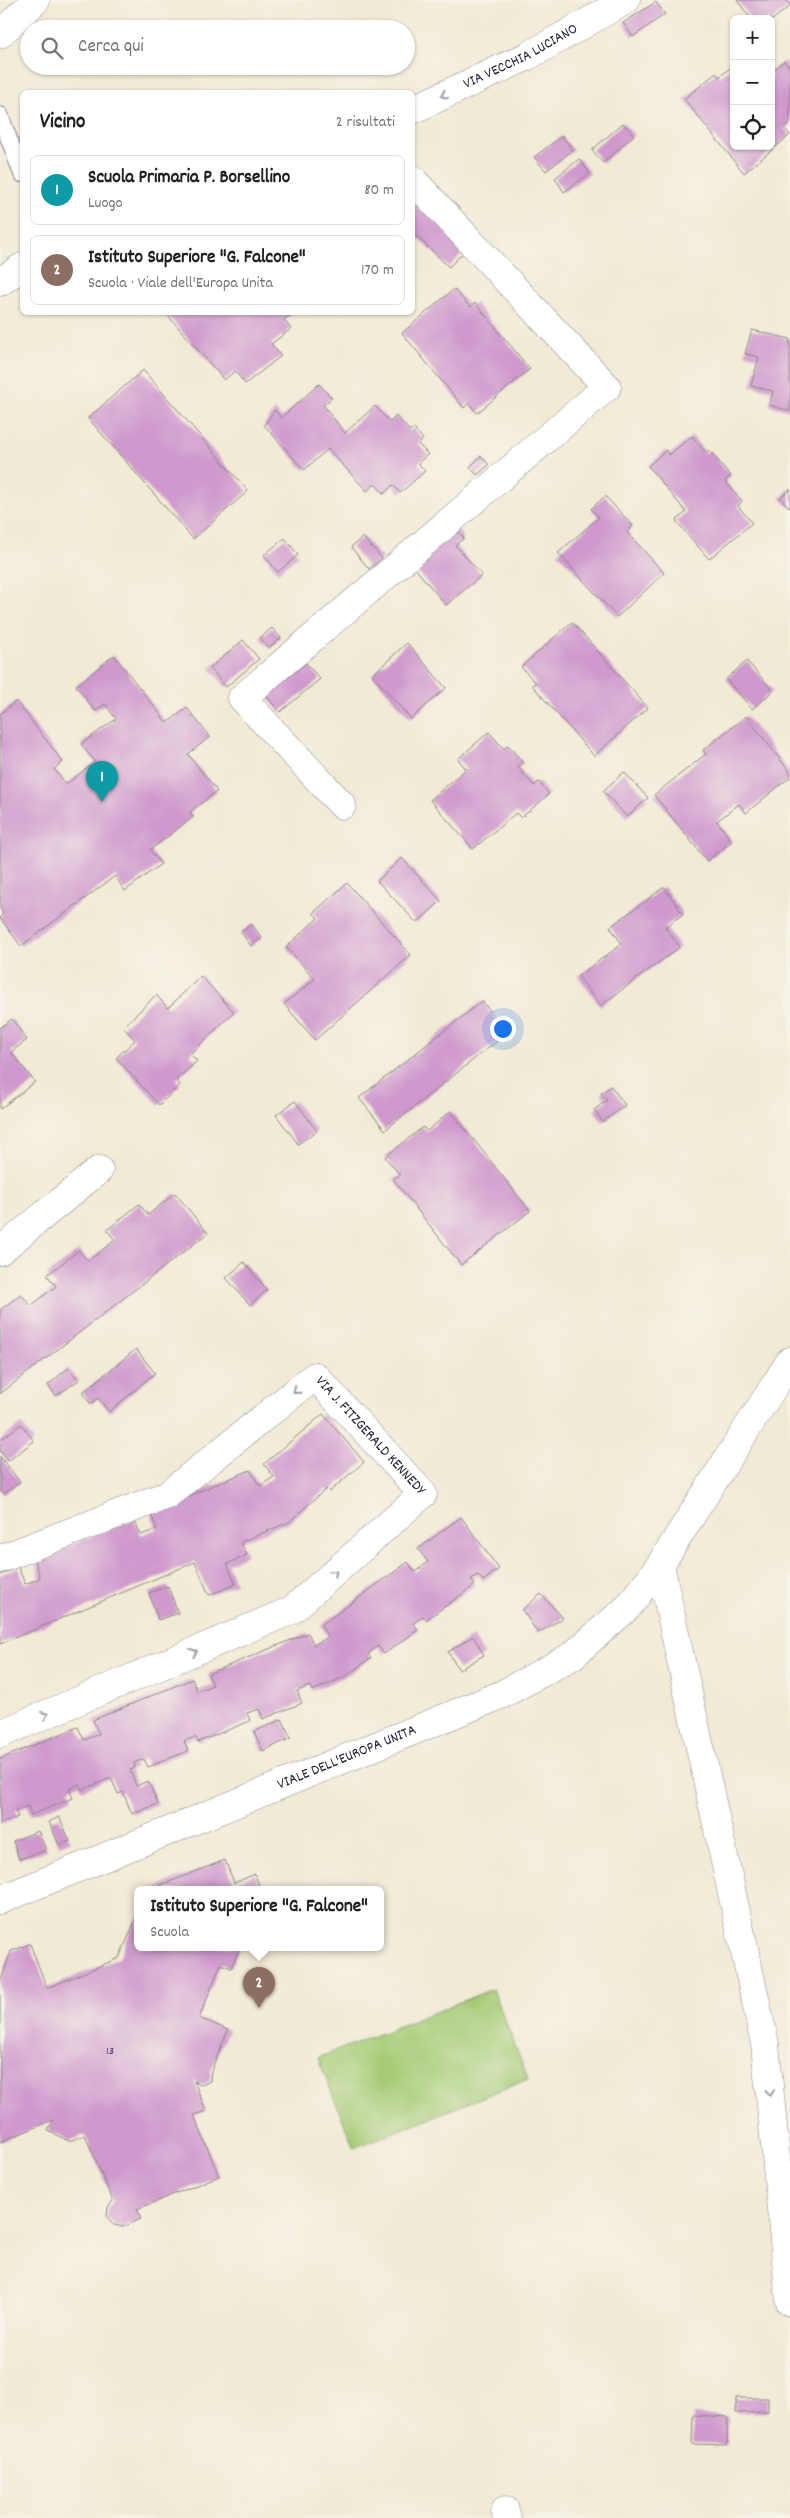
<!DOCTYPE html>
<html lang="it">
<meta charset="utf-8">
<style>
:root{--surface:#fff;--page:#f2f2f2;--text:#202124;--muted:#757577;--line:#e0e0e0;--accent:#1f6fb2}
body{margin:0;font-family:Dekko,sans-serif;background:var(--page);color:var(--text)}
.controls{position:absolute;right:15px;top:15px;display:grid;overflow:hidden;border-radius:8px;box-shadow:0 1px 4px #0004}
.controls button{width:45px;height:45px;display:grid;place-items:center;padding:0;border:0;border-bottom:1px solid var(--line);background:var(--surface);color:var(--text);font:25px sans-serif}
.you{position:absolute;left:502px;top:1028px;width:18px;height:18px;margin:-12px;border:4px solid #fff;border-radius:50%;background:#1a73e8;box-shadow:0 0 0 8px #1a73e833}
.badge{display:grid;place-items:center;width:32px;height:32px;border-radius:50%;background:var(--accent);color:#fff;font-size:16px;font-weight:700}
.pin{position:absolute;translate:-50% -41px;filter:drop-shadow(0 1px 2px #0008)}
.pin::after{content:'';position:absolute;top:26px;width:18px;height:15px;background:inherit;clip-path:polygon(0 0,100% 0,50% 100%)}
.popup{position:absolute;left:134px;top:1886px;width:250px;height:65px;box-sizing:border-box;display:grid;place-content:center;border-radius:8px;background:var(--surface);filter:drop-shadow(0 1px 4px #0005);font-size:16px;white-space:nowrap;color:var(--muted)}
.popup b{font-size:19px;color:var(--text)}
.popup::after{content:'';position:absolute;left:50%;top:100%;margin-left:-10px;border:10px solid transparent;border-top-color:var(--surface)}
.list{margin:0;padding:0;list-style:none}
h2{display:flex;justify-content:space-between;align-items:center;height:65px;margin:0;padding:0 20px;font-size:21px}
h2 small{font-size:16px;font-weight:400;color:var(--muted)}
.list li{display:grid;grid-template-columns:32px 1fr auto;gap:15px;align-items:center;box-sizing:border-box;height:70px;margin:0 10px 10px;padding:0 10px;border:1px solid var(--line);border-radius:8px}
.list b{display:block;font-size:19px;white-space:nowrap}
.list p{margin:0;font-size:16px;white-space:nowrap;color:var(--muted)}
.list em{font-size:16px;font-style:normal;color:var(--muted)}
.icon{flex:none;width:28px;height:28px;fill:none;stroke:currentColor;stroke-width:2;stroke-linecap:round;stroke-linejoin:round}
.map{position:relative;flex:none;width:790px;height:2518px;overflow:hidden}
.search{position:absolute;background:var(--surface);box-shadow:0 1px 4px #0004;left:20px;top:20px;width:395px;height:55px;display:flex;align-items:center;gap:12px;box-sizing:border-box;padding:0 18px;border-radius:28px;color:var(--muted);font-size:19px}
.panel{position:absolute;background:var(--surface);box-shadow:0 1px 4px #0004;left:20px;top:90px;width:395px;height:225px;border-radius:8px}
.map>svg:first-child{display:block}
.green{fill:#a6cc76;stroke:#647758}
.building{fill:#cf99cd}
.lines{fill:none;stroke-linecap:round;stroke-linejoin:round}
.lane-casing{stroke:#8a8688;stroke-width:18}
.street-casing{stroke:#8a8688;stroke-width:29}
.highway-casing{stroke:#8a8688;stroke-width:29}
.lane{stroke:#fff;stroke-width:16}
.street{stroke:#fff;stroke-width:28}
.highway{stroke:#fff;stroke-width:28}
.oneway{stroke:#9c9ca7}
.labels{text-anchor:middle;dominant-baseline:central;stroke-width:5;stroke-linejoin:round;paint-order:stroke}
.number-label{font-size:12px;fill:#4d4060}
.street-label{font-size:15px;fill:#22223b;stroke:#f7f3e8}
</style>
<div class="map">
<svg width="790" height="2518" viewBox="0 0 790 2518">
<rect width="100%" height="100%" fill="#f7f3e8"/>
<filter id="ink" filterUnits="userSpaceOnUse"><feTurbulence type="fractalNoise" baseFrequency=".02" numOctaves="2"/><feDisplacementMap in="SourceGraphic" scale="10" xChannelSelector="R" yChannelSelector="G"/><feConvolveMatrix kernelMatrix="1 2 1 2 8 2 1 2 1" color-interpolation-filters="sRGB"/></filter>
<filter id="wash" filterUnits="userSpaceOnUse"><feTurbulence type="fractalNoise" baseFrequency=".0096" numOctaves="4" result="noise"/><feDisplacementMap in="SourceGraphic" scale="20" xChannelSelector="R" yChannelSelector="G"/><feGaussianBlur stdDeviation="1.12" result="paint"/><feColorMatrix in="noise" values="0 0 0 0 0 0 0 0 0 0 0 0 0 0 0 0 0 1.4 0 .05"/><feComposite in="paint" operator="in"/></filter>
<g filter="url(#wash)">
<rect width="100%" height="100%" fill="#f1ead4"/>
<polygon class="green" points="493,1989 528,2079 354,2148 318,2058"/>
<g id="blocks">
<g class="building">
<polygon points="737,0 786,0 790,6 771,21 771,19 751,19"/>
<polygon points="656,2 665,14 633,37 623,23"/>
<polygon points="784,61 790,68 790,124 784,128 790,135 744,173 684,99 716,73 719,77 734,65 734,146 771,146 771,72"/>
<polygon points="623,123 634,135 603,163 592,150"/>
<polygon points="562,136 573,150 546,171 534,157"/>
<polygon points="579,159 590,173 564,192 555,178"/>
<polygon points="422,202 466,250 449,267 412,232 412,212"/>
<polygon points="454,289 470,307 475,303 530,369 477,413 469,403 464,408 402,333"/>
<polygon points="165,312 294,312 284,320 291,329 271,344 281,356 245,384 235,371 224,380"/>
<polygon points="752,330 790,339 790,411 769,405 773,391 751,386 759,357 745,354"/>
<polygon points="143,370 248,491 193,539 88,418"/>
<polygon points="319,384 332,398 323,405 345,433 375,406 390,422 396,416 410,431 413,428 423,439 418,444 428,454 418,463 425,471 400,493 393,485 384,494 375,484 367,491 328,449 304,470 264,425 275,410 281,418"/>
<polygon points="692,436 706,453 709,450 731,476 725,481 742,501 738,506 752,523 709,559 676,521 686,512 648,466 666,450 669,455"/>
<polygon points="481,456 489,465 477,475 470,467"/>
<polygon points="790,489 790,508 780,498"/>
<polygon points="605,496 633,526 627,532 664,573 617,617 558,553 599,517 591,509"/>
<polygon points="456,529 464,538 455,545 482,575 446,605 413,566"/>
<polygon points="363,537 382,558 369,569 351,547"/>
<polygon points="285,538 298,555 278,572 264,555"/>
<polygon points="572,622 648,708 594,756 532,685 536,683 521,667"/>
<polygon points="272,628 281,638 269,648 260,638"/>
<polygon points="243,640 259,659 226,687 210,668"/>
<polygon points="407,643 446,688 411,719 372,675"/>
<polygon points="114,655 167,723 187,708 210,737 188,754 217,791 190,812 193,817 150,850 161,864 125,891 115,876 21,946 0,918 3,913 0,908 0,714 16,701 63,762 54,769 66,784 95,762 81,744 116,719 105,704 95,711 76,686"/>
<polygon points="747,661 773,691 752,709 726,679"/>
<polygon points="306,663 320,679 280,712 266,696"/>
<polygon points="746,716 790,772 790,777 746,813 739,804 717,821 732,841 707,861 654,795 706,754 703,750"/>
<polygon points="489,732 504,749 508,745 523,763 518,767 534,786 539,782 549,794 521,818 516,813 473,849 430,800 466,769 458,759"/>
<polygon points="624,772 648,798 627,817 603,791"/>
<polygon points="402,858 441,901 417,923 377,881"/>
<polygon points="347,883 411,955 315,1040 284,1004 315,979 286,947 318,918 313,913"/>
<polygon points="664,887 683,914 665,927 680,947 600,1006 578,976 622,944 610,927"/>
<polygon points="252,924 262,938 251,946 241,932"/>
<polygon points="201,976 234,1012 190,1054 197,1061 176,1080 180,1085 159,1105 116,1058 135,1040 123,1027 156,995 168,1008"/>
<polygon points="482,1001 507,1033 385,1130 359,1098"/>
<polygon points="12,1019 27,1040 11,1052 35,1082 0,1109 0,1028"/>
<polygon points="611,1086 625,1105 603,1122 594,1110 607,1100 601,1093"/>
<polygon points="295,1101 317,1131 298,1144 276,1115"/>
<polygon points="451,1111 530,1211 461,1265 393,1179 400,1175 385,1157 423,1127 427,1131"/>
<polygon points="175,1193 208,1233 0,1394 0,1310 21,1294 31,1306 56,1286 47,1275 79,1250 88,1261 115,1240 107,1230 139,1204 148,1215"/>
<polygon points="244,1262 267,1290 250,1305 226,1278"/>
<polygon points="136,1349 155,1373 109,1412 98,1398 91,1404 82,1393"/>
<polygon points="68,1368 79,1380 56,1396 48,1385"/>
<polygon points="323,1414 364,1462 329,1492 326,1489 289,1522 241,1542 247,1555 227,1564 236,1584 209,1595 195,1562 0,1644 0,1575 18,1567 25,1584 40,1578 35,1560 134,1519 141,1535 157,1529 150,1512 250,1470 260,1486 274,1477 264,1464"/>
<polygon points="21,1424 34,1441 8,1461 0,1451 0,1440"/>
<polygon points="0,1456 20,1482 4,1494 0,1490"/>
<polygon points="461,1517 499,1569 483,1581 478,1575 471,1579 475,1585 426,1620 423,1616 413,1623 418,1630 384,1654 378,1646 368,1654 371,1658 344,1677 312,1691 310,1686 297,1691 302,1703 263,1719 259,1709 247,1713 250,1721 198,1742 195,1737 184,1741 188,1751 148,1767 144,1759 134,1763 135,1768 130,1770 136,1786 148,1781 158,1804 132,1814 123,1792 118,1794 111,1778 82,1790 80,1784 69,1789 73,1798 31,1815 28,1806 15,1811 18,1817 0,1824 0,1759 78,1727 84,1740 99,1734 93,1720 192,1679 197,1691 213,1685 208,1674 308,1633 314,1645 328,1637 321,1625 408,1562 415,1572 428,1562 418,1549"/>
<polygon points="168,1586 178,1613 158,1620 149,1593"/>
<polygon points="541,1594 563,1618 538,1633 522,1610"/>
<polygon points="473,1636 484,1655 459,1670 448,1652"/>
<polygon points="282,1719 291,1738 263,1751 254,1732"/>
<polygon points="59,1817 70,1841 59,1845 49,1822"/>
<polygon points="38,1831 46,1850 19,1859 13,1841"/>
<polygon points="225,1860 234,1883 255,1874 260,1889 151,1889"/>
<polygon points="138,1915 138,1947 240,1947 231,1968 221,1964 199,2018 228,2030 211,2071 210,2081 202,2085 194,2081 206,2111 194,2115 219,2176 137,2209 141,2219 123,2227 114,2225 107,2217 108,2207 113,2201 85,2135 69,2141 48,2131 53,2120 0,2142 0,1983 11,1951 30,1944 47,1988 119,1958"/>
<polygon points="736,2398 768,2398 768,2412 736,2413"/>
<polygon points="693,2415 728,2417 727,2445 692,2444"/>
</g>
</g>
</g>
<g filter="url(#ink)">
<use href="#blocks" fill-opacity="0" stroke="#8a8688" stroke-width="1"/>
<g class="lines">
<defs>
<polyline id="lane" points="0,115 22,174"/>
<g id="street">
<path id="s1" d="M 412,110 L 528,56 L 626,0"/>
<polyline points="0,282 22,267"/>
<polyline points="342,805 242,698 607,387 412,179"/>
<polyline points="0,1251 99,1170"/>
<polyline points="790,1361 660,1565 765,2044 790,2302"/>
<path id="s2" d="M 0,1559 L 167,1495 L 315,1376 L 423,1494 L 292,1610 L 0,1734"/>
<path id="s3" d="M 0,1900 L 503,1694 L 572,1656 L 628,1607 L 660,1565"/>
<polyline points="505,2510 507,2518"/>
</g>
<polyline id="highway" points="0,34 36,0"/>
</defs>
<use href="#lane" class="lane-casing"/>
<use href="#street" class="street-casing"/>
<use href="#highway" class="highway-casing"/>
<use href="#lane" class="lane"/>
<use href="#street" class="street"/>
<use href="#highway" class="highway"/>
</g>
<defs><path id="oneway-chevron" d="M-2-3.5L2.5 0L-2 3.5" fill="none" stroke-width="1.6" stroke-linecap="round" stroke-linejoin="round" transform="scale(1.25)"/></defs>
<g class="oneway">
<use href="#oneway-chevron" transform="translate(444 95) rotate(155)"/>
<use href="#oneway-chevron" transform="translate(296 1391) rotate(141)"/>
<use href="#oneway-chevron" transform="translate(334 1573) rotate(-42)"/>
<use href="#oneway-chevron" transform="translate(194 1652) rotate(-23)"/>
<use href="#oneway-chevron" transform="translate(45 1715) rotate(-23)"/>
<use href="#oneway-chevron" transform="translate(770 2093) rotate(84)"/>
</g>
</g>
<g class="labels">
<g class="number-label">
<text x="110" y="2051">13</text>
</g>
<g class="street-label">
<text stroke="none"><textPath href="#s1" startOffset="121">VIA VECCHIA LUCIANO</textPath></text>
<text stroke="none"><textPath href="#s2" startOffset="450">VIA J. FITZGERALD KENNEDY</textPath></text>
<text stroke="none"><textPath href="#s3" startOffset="375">VIALE DELL'EUROPA UNITA</textPath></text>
</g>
</g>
</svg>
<div class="controls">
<button>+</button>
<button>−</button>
<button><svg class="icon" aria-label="locate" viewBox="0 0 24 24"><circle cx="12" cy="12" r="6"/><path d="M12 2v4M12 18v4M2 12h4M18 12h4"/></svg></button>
</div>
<div class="you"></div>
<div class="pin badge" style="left:102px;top:802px;background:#0f9aa8">1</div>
<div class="pin badge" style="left:259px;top:2008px;background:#8d6e63">2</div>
<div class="popup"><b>Istituto Superiore &quot;G. Falcone&quot;</b>Scuola</div>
<div class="search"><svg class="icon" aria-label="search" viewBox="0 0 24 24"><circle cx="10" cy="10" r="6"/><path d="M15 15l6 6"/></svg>Cerca qui</div>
<section class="panel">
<h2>Vicino<small>2 risultati</small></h2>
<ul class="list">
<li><span class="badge" style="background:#0f9aa8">1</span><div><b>Scuola Primaria P. Borsellino</b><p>Luogo</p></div><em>80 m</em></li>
<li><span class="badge" style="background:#8d6e63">2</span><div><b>Istituto Superiore &quot;G. Falcone&quot;</b><p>Scuola · Viale dell'Europa Unita</p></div><em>170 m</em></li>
</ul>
</section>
</div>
